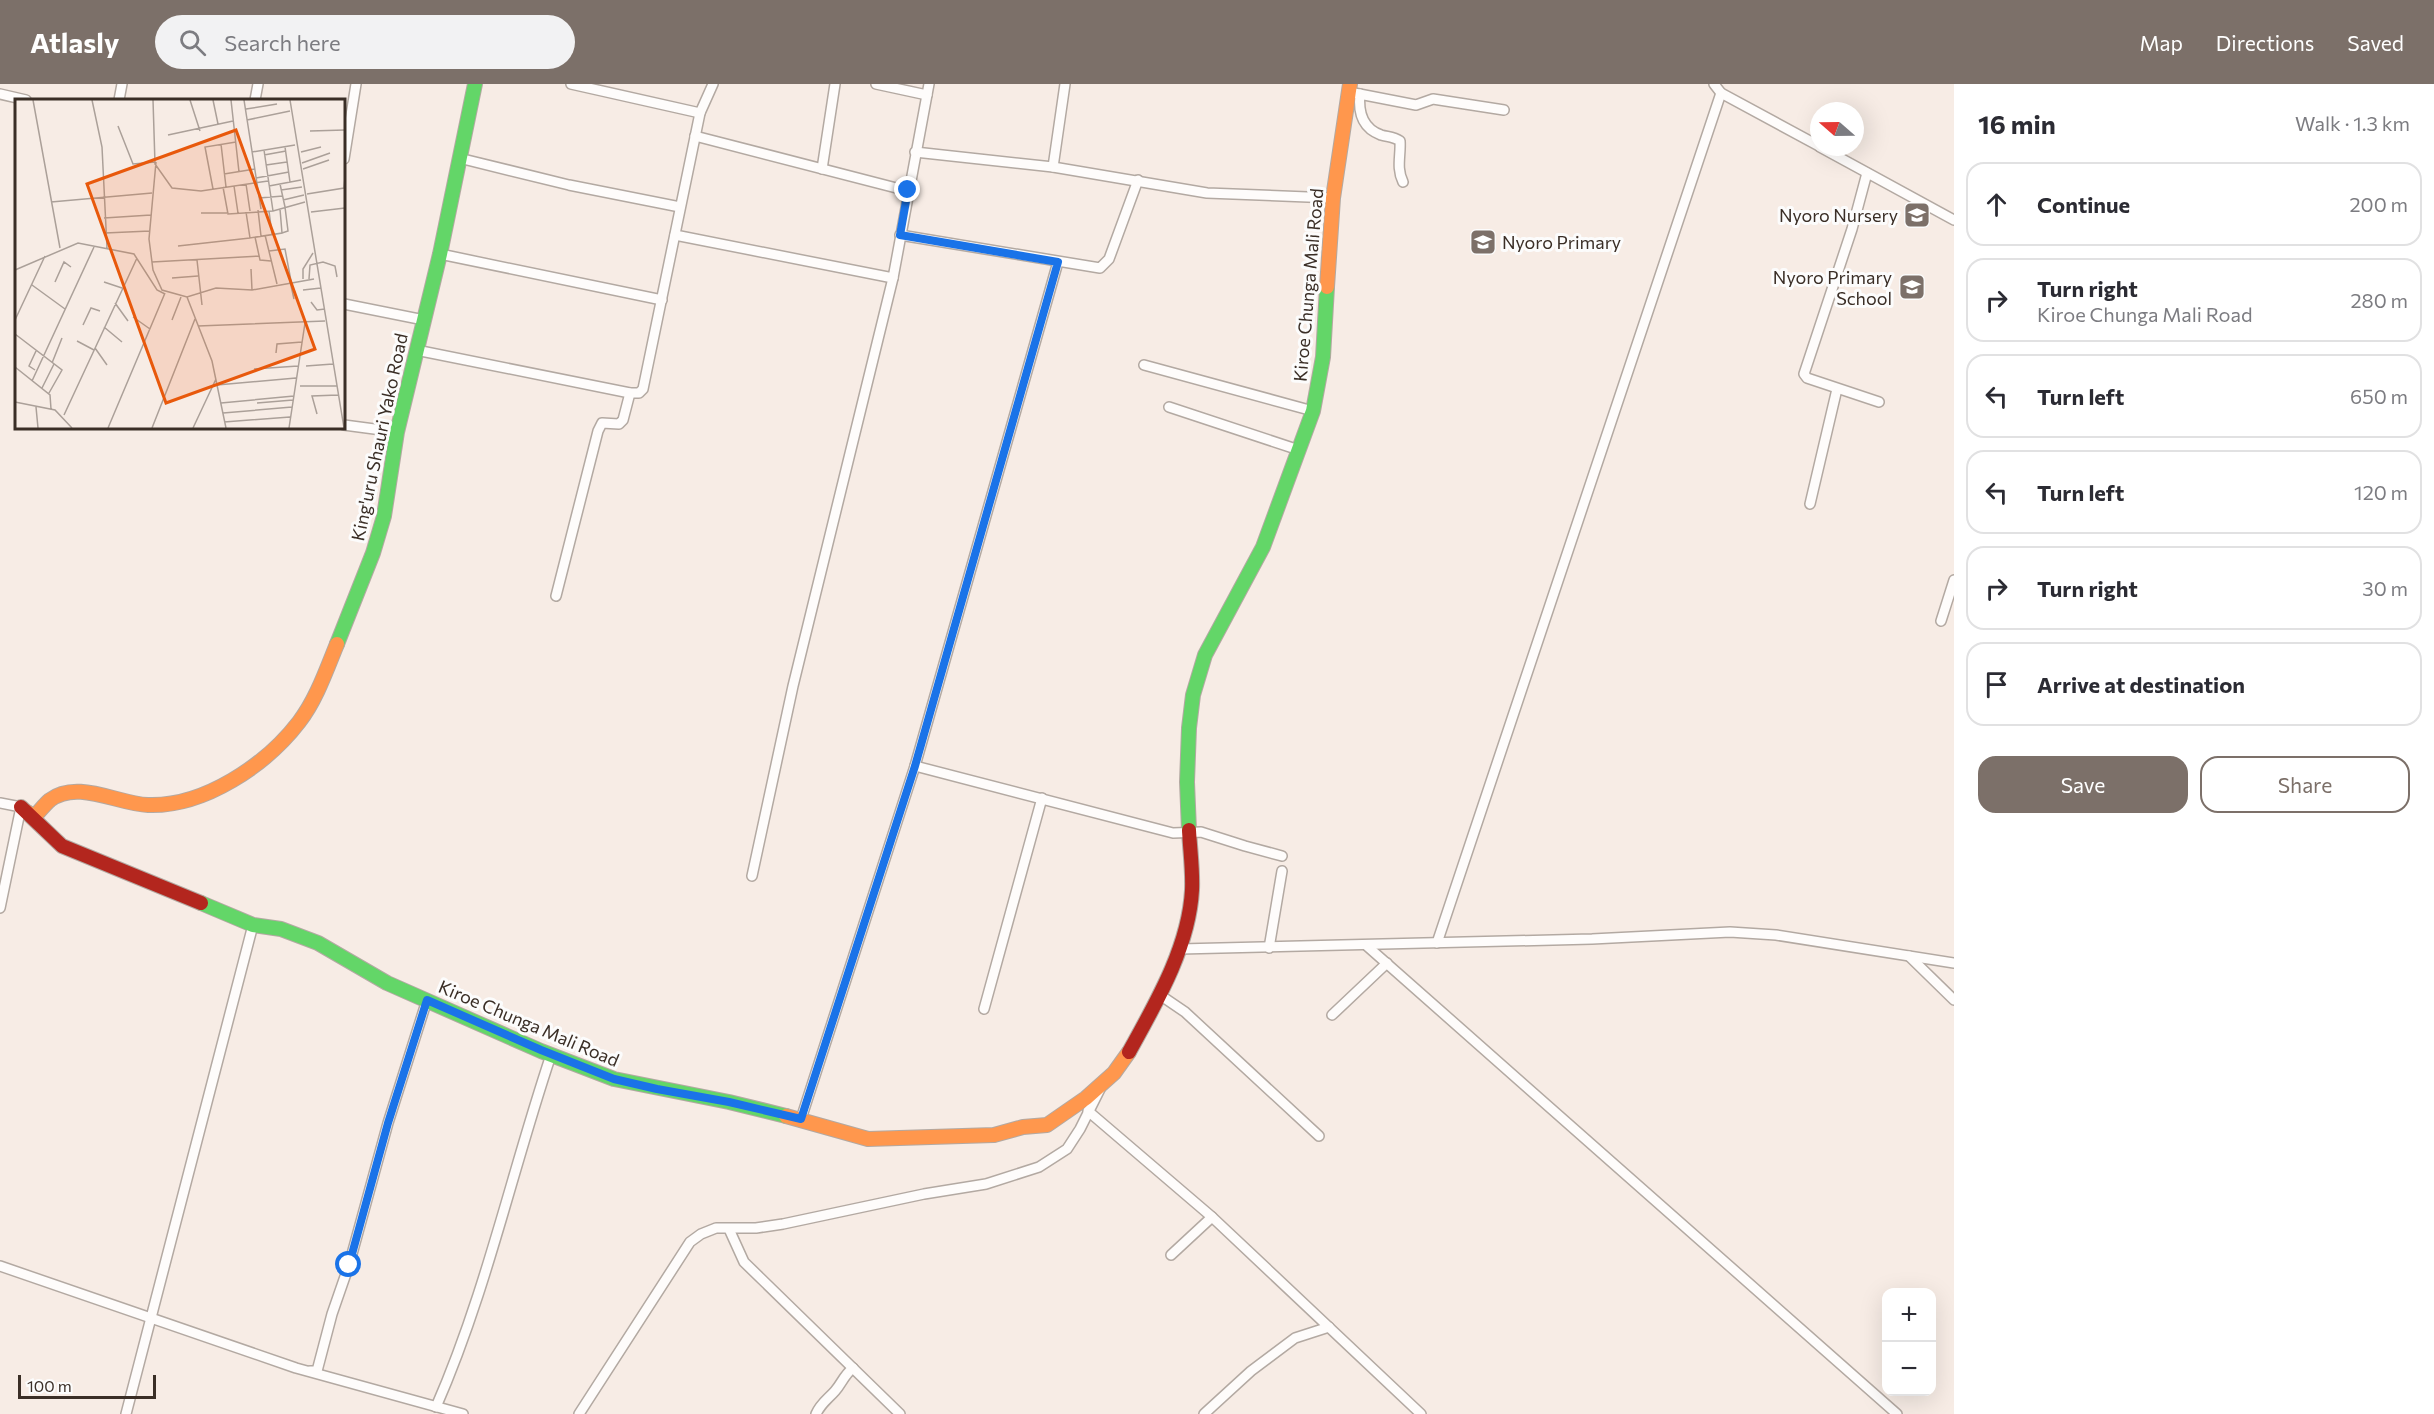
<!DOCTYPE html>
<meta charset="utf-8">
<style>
:root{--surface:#fff;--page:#f2f2f3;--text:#2b2b33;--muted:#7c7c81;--line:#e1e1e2;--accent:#7c7069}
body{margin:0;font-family:Commissioner,sans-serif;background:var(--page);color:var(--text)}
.controls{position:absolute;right:18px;bottom:18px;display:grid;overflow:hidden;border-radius:12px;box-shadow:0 6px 24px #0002}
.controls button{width:54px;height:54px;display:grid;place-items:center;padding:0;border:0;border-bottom:2px solid var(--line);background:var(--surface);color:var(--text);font:30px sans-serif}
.compass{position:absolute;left:1810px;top:18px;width:54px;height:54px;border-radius:50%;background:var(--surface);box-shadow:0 6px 24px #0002;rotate:290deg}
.scale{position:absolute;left:18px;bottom:15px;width:138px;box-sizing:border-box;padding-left:6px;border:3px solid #3a2e26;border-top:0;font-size:16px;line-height:21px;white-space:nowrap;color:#3a2e26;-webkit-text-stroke:4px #fcfcfc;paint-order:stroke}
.stop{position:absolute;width:18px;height:18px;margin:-14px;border:4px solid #1a73e8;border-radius:50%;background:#fff}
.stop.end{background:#1a73e8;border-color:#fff;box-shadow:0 2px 6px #0008}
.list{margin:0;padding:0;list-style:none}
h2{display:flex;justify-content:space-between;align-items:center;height:78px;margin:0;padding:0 24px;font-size:26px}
h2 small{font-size:20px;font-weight:400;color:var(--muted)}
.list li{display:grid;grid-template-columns:39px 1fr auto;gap:18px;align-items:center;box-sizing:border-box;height:84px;margin:0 12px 12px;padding:0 12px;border:2px solid var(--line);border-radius:18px}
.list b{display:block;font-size:22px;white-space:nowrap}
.list p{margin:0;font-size:20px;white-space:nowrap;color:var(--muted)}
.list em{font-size:20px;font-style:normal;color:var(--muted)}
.actions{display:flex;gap:12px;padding:18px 24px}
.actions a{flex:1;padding:14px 0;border:2px solid var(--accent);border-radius:18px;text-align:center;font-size:21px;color:var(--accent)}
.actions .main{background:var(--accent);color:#fff}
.icon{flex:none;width:33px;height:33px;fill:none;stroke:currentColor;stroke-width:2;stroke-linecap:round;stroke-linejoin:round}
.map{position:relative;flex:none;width:1954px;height:1330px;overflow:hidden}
header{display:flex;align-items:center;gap:36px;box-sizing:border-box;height:84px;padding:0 30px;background:var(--accent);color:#fff}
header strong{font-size:28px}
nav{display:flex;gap:33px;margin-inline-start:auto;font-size:21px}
.search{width:420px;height:54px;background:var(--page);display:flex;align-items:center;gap:15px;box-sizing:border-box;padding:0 21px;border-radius:33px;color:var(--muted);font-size:22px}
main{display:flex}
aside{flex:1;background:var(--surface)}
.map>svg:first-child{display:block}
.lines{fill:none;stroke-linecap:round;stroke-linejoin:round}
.street-casing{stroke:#b3a9a2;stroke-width:12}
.fast-casing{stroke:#b3a9a2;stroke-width:16}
.slow-casing{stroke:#b3a9a2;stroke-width:16}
.jam-casing{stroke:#b3a9a2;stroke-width:16}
.street{stroke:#fefcfb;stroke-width:9}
.fast{stroke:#63d668;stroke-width:14}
.slow{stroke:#ff974d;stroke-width:14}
.jam{stroke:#b3261e;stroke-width:14}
.route{stroke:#1a73e8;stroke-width:8}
.labels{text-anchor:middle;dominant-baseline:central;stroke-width:6;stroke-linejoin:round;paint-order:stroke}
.poi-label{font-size:18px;fill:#3a2e26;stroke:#fcfcfc;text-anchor:end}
.street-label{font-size:18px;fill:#3a2e26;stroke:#fcfcfc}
.inset-road{fill:none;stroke:#aba099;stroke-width:1.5}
.view{fill:#e8590c;fill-opacity:0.15;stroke:#e8590c;stroke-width:3}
.inset-edge{fill:none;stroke:#3a2e26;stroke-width:3}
</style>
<header>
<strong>Atlasly</strong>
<div class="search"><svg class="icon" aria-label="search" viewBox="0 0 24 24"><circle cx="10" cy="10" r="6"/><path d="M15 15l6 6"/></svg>Search here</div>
<nav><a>Map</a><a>Directions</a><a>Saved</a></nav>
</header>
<main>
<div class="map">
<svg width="1954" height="1330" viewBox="0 0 1954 1330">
<rect width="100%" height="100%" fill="#f7ece5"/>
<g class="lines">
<defs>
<g id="street">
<polyline points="571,0 700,29"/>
<polyline points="876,0 927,11"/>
<polyline points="1714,0 1721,9 1819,62"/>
<polyline points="1349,8 1416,21 1433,15 1504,26"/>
<polyline points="0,10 26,16"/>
<path d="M 1360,10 C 1358,28 1362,44 1381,51 C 1388,53 1394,53 1400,57 C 1401,71 1396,84 1403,98"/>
<polyline points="119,16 122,0"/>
<polyline points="255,16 258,0"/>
<polyline points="695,52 908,107"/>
<polyline points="1820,63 1954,136"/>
<polyline points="915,68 1053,83 1207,109 1333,114"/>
<polyline points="459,74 569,101 680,123"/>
<polyline points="344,75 356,0"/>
<polyline points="1053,83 1065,0"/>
<polyline points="822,85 835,0"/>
<polyline points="1867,89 1852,145 1804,290 1807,294 1879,318"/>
<polyline points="675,151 893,194 929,0"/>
<polyline points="900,151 1100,184 1109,175 1138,96"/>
<polyline points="440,170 662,216"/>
<polyline points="344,220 424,236"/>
<polyline points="416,266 630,309 639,309 643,305 700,29 713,0"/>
<polyline points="1144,281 1313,327"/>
<polyline points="1169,323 1299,366"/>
<polyline points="344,341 397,348"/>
<polyline points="1810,420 1837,305"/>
<polyline points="556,512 598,347 602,339 619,340 623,336 630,309"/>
<polyline points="1941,537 1954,496"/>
<polyline points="915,682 1173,749 1201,748 1245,762 1282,772"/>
<polyline points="0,719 21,723 0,824"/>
<polyline points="752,792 793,602 893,194"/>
<polyline points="1437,859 1721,9"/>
<polyline points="1367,862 1897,1330"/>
<polyline points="1269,864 1282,787"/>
<polyline points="1180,865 1592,855 1730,848 1776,851 1954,879"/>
<polyline points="1909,872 1954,916"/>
<polyline points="1160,911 1185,928 1319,1052"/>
<polyline points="984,925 1042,714"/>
<polyline points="1332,931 1387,879"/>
<polyline points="1088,1027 1212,1133 1421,1330"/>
<polyline points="801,1035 915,682 1058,178"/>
<polyline points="729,1145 744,1178 900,1330"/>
<polyline points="1171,1171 1212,1133"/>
<polyline points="0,1182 296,1284 463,1330"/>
<polyline points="310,1287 317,1287 332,1230 349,1181 388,1039 427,916"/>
<path d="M 436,1323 C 486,1209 512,1087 551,971"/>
<polyline points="126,1330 253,841"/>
<polyline points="579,1330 690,1158 701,1150 716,1144 756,1144 783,1140 924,1110 986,1100 1039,1083 1067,1065 1080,1045 1100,1005"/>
<path d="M 816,1330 C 821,1319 827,1316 835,1307 C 842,1299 844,1291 853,1284"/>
<polyline points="1204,1330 1251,1287 1295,1254 1329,1243"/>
</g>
<g id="fast">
<polyline points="337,560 373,469 384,432 397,348 440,170 475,0"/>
<polyline points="1189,746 1187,698 1189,644 1193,611 1205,571 1263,463 1313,327 1323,273 1327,203"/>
<polyline points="201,819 253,841 281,845 318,859 387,899 541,967 614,995 729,1018 786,1032"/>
</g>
<g id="slow">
<polyline points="1327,203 1333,114 1350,0"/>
<path d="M 27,728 L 34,733 C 39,728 44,721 50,716 C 77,695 118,720 148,721 C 204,723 266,681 299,638 C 316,616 326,587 337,560"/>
<polyline points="786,1032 868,1055 994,1051 1023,1043 1047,1041 1086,1014 1114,989 1129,968"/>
</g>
<g id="jam">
<polyline points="21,723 62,762 201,819"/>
<path d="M 1129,968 C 1156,919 1189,863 1192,806 C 1193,787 1190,766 1189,746"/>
</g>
</defs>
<use href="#street" class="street-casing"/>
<use href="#fast" class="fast-casing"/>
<use href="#slow" class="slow-casing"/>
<use href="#jam" class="jam-casing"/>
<use href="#street" class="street"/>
<use href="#fast" class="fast"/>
<use href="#slow" class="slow"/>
<use href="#jam" class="jam"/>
</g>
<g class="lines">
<polyline class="route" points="349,1181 388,1039 427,916 541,966 614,995 657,1005 729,1018 801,1035 915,682 1058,178 900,151 908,106"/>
</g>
<defs>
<symbol id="school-square" viewBox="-11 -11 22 22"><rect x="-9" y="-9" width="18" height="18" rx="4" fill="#7c7069" stroke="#fcfcfc"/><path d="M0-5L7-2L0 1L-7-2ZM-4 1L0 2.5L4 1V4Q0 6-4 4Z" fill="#fff"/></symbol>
</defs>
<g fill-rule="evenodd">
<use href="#school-square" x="1902" y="116" width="30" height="30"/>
<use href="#school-square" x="1468" y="143" width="30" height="30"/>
<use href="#school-square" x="1897" y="188" width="30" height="30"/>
</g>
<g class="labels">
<g class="poi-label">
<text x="1898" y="131">Nyoro Nursery</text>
<text x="1502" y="158" text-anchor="start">Nyoro Primary</text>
<text x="1892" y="193">Nyoro Primary<tspan x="1892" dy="21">School</tspan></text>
</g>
<g class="street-label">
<text transform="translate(1308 201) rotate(-85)">Kiroe Chunga Mali Road</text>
<text transform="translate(379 353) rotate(-78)">King'uru Shauri Yako Road</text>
<text transform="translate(529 939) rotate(23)">Kiroe Chunga Mali Road</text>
</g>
</g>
<g transform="translate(15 15)">
<rect width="330" height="330" fill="#f7ece5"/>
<path class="inset-road" d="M 18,1 L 45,149M 77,1 L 87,48 L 92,149M 138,1 L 140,65 L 157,89 L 186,92 L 253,82M 175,1 L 185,32M 198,1 L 203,25M 216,1 L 224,73M 229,1 L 246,110M 275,1 L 329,329M 231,10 L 262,5M 232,21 L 275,12M 103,27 L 118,65 L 140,63M 295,32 L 330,31M 153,36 L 218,22M 206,45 L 211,88M 270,48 L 275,83M 249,51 L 258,112M 237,53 L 280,46M 286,53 L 306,48M 249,56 L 271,52M 141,63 L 134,140 L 138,171 L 147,191 L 172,198 L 201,189 L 237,191 L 299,180M 287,64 L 315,54M 251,66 L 272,63M 288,70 L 314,61M 209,75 L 240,70M 241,79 L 274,73M 231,85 L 235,112M 265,85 L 270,108M 219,87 L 223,114M 254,87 L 286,81M 208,88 L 213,115 L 258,112 L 290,103M 198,90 L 190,48 L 221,43M 266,91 L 287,88M 292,95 L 329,89 L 330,79M 244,99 L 268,97M 268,101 L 289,96M 36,103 L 137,94M 243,111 L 246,137M 254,112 L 257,135M 231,113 L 235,139 L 267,134 L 265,110M 296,113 L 330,109M 186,114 L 212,114M 89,119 L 136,116M 90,134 L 135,132M 267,134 L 273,132 L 270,108M 250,136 L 262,185M 240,138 L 245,161 L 256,162M 163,147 L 235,139M 254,152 L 270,150 L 276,182M 182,161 L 187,206M 137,163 L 244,157M 236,170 L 237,191M 0,171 L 63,144 L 119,155 L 142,191 L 150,195M 157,179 L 183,177M 288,180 L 288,170 L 298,154M 294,180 L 295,166 L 308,163 L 320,167 L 322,178M 275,182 L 279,200M 40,183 L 49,163 L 56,168M 89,183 L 107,189M 17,186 L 50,210M 288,191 L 306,189M 172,198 L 197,262 L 211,329M 296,203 L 302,211 L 310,210M 100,204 L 113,222M 118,218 L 135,230M 0,221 L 30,157M 157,221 L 166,198M 68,226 L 76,209 L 85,212M 183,227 L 310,222M 89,228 L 107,243M 0,235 L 47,271 L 34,294M 62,242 L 79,251M 80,249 L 92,266M 261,254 L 262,245 L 287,243M 37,264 L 47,239M 291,267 L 318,265M 0,268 L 35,296 L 36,310M 239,270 L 283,267M 20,271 L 14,267 L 21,252M 17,282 L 79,148M 202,286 L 281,279M 285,287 L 322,287M 27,289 L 39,265M 0,303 L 40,311 L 57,329M 206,304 L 279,297M 242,304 L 278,301M 21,308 L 23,329M 208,314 L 277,308M 302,315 L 297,297 L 323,296M 49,316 L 122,159M 209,323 L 275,318M 93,329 L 150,194M 137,329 L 180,220M 178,329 L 201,280M 274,329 L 290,224"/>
<path class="view" d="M 221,31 L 300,250 L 151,304 L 72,85 Z"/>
<rect width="330" height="330" class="inset-edge"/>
</g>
</svg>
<div class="controls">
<button>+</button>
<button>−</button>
</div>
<svg class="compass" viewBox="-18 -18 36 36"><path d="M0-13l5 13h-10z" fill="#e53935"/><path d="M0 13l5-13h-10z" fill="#7c7c81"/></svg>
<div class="scale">100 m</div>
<div class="stop" style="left:349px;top:1181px"></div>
<div class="stop end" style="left:908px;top:106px"></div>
</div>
<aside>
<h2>16 min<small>Walk · 1.3 km</small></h2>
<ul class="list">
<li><svg class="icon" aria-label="ahead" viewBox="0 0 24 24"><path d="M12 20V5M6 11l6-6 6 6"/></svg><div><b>Continue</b></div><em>200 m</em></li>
<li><svg class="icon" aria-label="right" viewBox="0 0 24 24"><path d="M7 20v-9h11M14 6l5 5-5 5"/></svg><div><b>Turn right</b><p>Kiroe Chunga Mali Road</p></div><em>280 m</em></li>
<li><svg class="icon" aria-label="left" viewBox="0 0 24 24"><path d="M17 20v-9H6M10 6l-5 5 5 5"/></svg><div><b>Turn left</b></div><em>650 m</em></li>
<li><svg class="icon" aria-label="left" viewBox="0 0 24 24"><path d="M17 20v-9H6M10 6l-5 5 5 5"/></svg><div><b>Turn left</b></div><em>120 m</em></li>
<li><svg class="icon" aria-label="right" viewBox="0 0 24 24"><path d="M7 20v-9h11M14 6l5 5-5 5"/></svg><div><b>Turn right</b></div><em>30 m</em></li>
<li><svg class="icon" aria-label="arrive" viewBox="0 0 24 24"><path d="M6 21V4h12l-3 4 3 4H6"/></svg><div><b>Arrive at destination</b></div></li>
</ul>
<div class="actions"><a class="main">Save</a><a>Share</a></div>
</aside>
</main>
